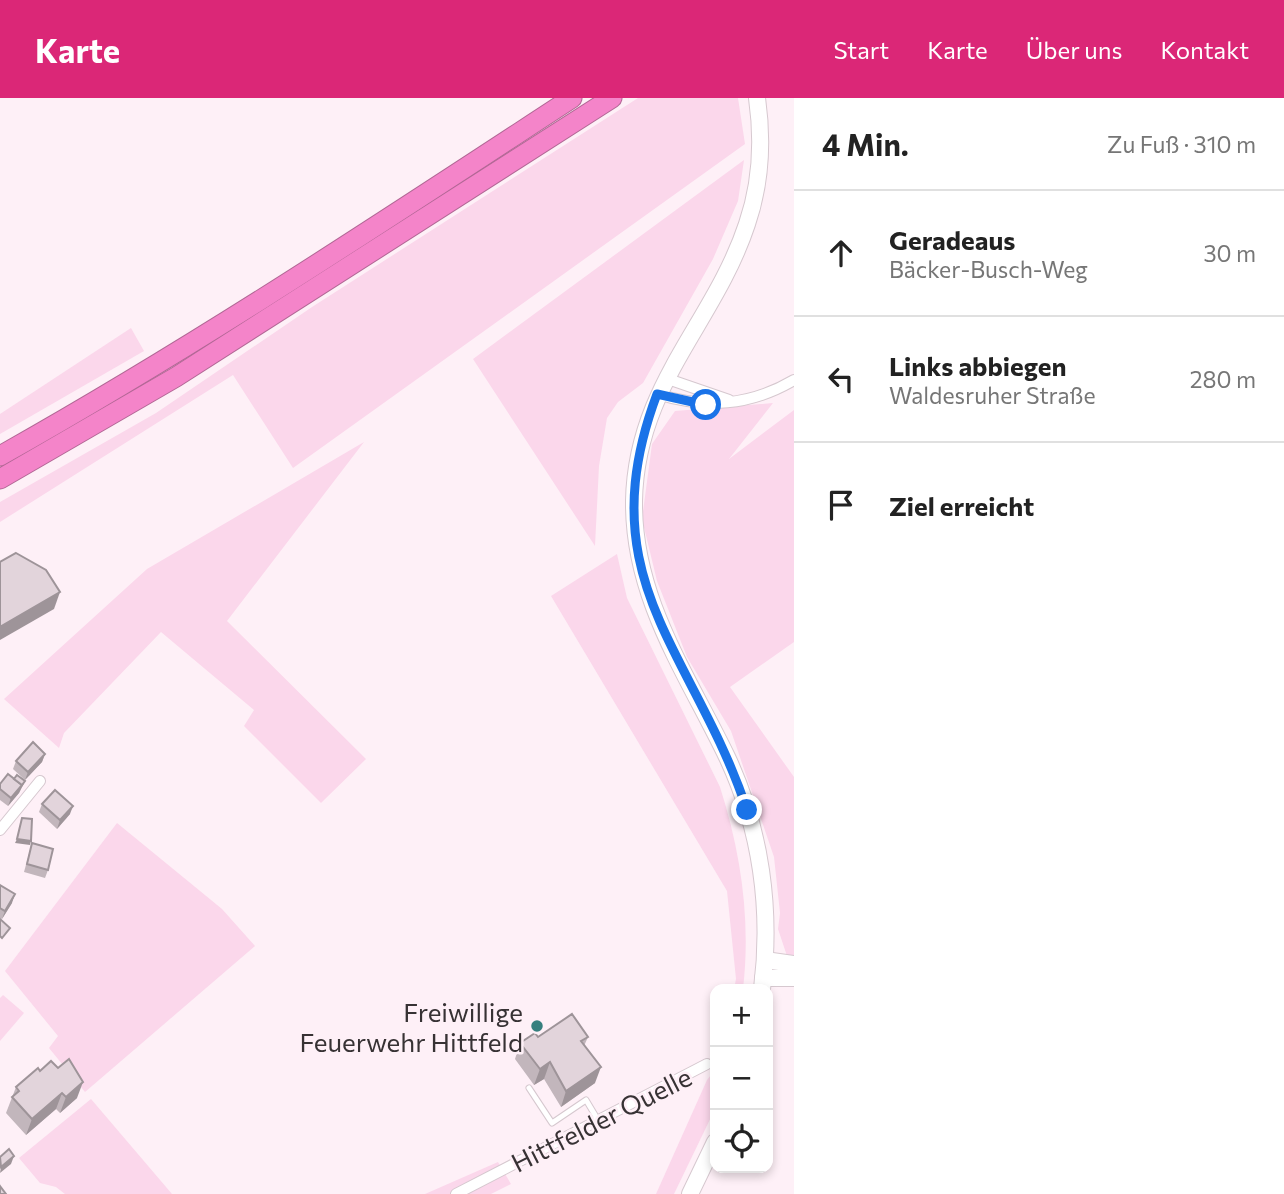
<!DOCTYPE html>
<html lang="de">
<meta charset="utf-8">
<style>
:root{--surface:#fff;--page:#f6f6f6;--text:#222;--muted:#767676;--line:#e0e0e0;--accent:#db2777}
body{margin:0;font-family:Commissioner,sans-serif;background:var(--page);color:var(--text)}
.controls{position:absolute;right:21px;bottom:21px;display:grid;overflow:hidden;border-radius:14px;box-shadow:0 4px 10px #0003}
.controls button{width:63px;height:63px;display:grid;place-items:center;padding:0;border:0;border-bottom:2px solid var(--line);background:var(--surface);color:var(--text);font:35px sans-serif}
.stop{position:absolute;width:21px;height:21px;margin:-16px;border:5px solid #1a73e8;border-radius:50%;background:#fff}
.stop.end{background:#1a73e8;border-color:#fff;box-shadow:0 2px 7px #0008}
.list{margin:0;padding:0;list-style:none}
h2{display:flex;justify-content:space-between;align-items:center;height:91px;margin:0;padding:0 28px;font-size:30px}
h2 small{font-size:23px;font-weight:400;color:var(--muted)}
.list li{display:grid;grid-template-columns:46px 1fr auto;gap:21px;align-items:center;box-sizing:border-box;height:126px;padding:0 28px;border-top:2px solid var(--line)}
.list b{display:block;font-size:26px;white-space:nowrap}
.list p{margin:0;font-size:23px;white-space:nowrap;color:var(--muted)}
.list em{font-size:23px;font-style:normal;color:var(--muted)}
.icon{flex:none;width:38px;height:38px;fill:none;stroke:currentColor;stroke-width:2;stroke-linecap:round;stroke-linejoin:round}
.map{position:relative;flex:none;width:794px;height:1096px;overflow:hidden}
header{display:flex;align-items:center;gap:42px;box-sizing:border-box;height:98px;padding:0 35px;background:var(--accent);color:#fff}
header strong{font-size:33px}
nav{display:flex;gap:38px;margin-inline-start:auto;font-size:24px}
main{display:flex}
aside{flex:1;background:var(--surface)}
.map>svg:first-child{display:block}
.green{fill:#fbd7eb}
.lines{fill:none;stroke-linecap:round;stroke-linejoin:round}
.lane-casing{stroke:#d6c8cf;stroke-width:7}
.street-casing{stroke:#d6c8cf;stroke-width:12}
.secondary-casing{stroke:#d6c8cf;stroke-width:18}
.highway-casing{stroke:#b26795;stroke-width:21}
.lane{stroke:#fff;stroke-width:5}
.street{stroke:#fff;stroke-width:10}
.secondary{stroke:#fff;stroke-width:16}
.highway{stroke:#f484c9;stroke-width:19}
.wall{fill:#c2b6bc}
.shaded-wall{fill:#9e9499}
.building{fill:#e2d4db;stroke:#9e9499;stroke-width:2}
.route{stroke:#1a73e8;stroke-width:9}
.poi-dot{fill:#367f7e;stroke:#fef0f7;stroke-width:2.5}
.labels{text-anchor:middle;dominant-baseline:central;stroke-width:5;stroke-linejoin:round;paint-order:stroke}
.poi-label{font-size:26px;fill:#373234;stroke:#fef0f7;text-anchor:end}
.street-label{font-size:26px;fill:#373234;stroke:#fef0f7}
</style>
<header>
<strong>Karte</strong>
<nav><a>Start</a><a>Karte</a><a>Über uns</a><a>Kontakt</a></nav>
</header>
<main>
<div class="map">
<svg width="794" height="1096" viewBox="0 0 794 1096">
<rect width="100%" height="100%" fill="#fef0f7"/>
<g class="green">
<polygon points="638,0 738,0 745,46 293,370 233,277 0,424 0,404 156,315 312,209"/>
<polygon points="744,62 738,103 713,161 643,285 618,304 607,320 599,368 595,448 473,261"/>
<polygon points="131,230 144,253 0,336 0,316"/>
<polygon points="773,305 729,361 794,312 794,544 730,589 794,679 794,858 787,858 778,831 780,815 774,759 731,633 687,559 657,483 642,421 652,346 675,313"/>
<polygon points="364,344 227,523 366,661 321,705 244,628 254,612 161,534 64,635 59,650 4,601 147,471"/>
<path d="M 617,456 L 627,500 L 720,689 C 741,755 751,822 743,891 L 734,891 L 736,881 L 727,793 L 551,498 Z"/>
<polygon points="117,725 222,811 255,848 85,994 49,950 58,938 5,873"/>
<polygon points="3,897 24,915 0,943 0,900"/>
<polygon points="715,972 715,1011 674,1096 656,1096 707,982"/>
<polygon points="91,1001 172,1096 65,1096 56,1089 40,1085 19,1060"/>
<polygon points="498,1064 511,1086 491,1096 425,1096"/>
</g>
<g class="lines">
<defs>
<polyline id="lane" points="529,990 552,1025 586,1002 598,1022"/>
<g id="street">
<polyline points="665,280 729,302"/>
<path d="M 657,296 C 706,311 750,308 794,282"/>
<polyline points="0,732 40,683"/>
<polyline points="456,1096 707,966"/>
</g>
<g id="secondary">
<path d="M 757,0 C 763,42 761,85 747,126 C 714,226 636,287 634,403 C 633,500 686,574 727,659 C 761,731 772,812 762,891"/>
<polyline points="765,862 794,866"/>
<polyline points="763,880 794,880"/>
<polyline points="690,1096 715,1044"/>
</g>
<g id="highway">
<path d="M 0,358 C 196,248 384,123 572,0"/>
<polyline points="0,381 176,279 612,0"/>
</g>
</defs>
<use href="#lane" class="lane-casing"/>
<use href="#street" class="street-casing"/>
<use href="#secondary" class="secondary-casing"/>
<use href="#highway" class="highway-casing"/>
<use href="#lane" class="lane"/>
<use href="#street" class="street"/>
<use href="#secondary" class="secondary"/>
<use href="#highway" class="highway"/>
</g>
<g class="wall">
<polygon points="45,656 42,664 25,682 13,671 16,663"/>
<polygon points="14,681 25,683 19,695 8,708 0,702 0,686"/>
<polygon points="42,706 70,716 57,731 39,714"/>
<polygon points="32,745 48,772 45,780 24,774"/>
<polygon points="0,787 12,805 2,821 0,820"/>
<polygon points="538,939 588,939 584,948 595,985 561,1009 544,981 534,987 515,961 520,945"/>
<polygon points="40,973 77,1000 60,1015 56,1011 26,1037 6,1015 16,989"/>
</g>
<g class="shaded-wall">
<polygon points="60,494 54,511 0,542 0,529"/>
<polygon points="45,656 42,664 25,682 28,674"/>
<polygon points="25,683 19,695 8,708 11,700"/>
<polygon points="73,708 70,716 57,731 60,722"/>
<polygon points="17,741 31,743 30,747 15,745"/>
<polygon points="15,796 12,805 2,821 5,813"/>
<polygon points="550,964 544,981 534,987 540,971"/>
<polygon points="601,969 595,985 561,1009 566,993"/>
<polygon points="83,984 77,1000 60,1015 66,999"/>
<polygon points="62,995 56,1011 26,1037 32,1021"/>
<polygon points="14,1058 11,1066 0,1075 1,1069"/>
</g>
<g class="building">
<polygon points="16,455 46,472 60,494 0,529 0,464"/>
<polygon points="33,644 45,656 28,674 16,663"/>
<polygon points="8,676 22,687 11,700 0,691 0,686"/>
<polygon points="17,677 25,683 22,687 14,681"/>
<polygon points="55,692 73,708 60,722 42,706"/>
<polygon points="22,720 32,721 31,743 17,741"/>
<polygon points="32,745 53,751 48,772 27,766"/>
<polygon points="0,787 15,796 5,813 0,810"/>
<polygon points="0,821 10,830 2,840 0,838"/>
<polygon points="572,916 588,939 581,943 601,969 566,993 550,964 540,971 520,945 535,935 538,939"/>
<polygon points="69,961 83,984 66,999 62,995 32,1021 12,999 19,993 16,989 38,970 40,973 51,963 58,970"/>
<polygon points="9,1051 14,1058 1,1069 0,1059"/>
<polygon points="0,1088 6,1096 0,1096"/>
</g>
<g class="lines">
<path class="route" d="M 706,307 L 657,296 C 587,483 694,552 747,712"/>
</g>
<circle class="poi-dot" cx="537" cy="928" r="7"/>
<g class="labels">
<g class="poi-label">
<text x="523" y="913">Freiwillige<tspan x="523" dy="30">Feuerwehr Hittfeld</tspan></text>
</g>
<g class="street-label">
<text transform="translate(601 1021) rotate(-27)">Hittfelder Quelle</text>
</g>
</g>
</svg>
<div class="controls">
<button>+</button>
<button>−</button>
<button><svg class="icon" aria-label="locate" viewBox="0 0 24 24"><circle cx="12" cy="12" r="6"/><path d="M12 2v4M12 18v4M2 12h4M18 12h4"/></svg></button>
</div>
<div class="stop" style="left:706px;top:307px"></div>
<div class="stop end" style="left:747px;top:712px"></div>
</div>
<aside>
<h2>4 Min.<small>Zu Fuß · 310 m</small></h2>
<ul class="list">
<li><svg class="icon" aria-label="ahead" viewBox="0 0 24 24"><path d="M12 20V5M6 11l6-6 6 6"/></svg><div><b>Geradeaus</b><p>Bäcker-Busch-Weg</p></div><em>30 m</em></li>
<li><svg class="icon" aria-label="left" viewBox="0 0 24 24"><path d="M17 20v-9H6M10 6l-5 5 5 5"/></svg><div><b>Links abbiegen</b><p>Waldesruher Straße</p></div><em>280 m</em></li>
<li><svg class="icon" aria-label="arrive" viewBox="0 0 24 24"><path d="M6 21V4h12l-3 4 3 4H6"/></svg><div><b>Ziel erreicht</b></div></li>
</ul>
</aside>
</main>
